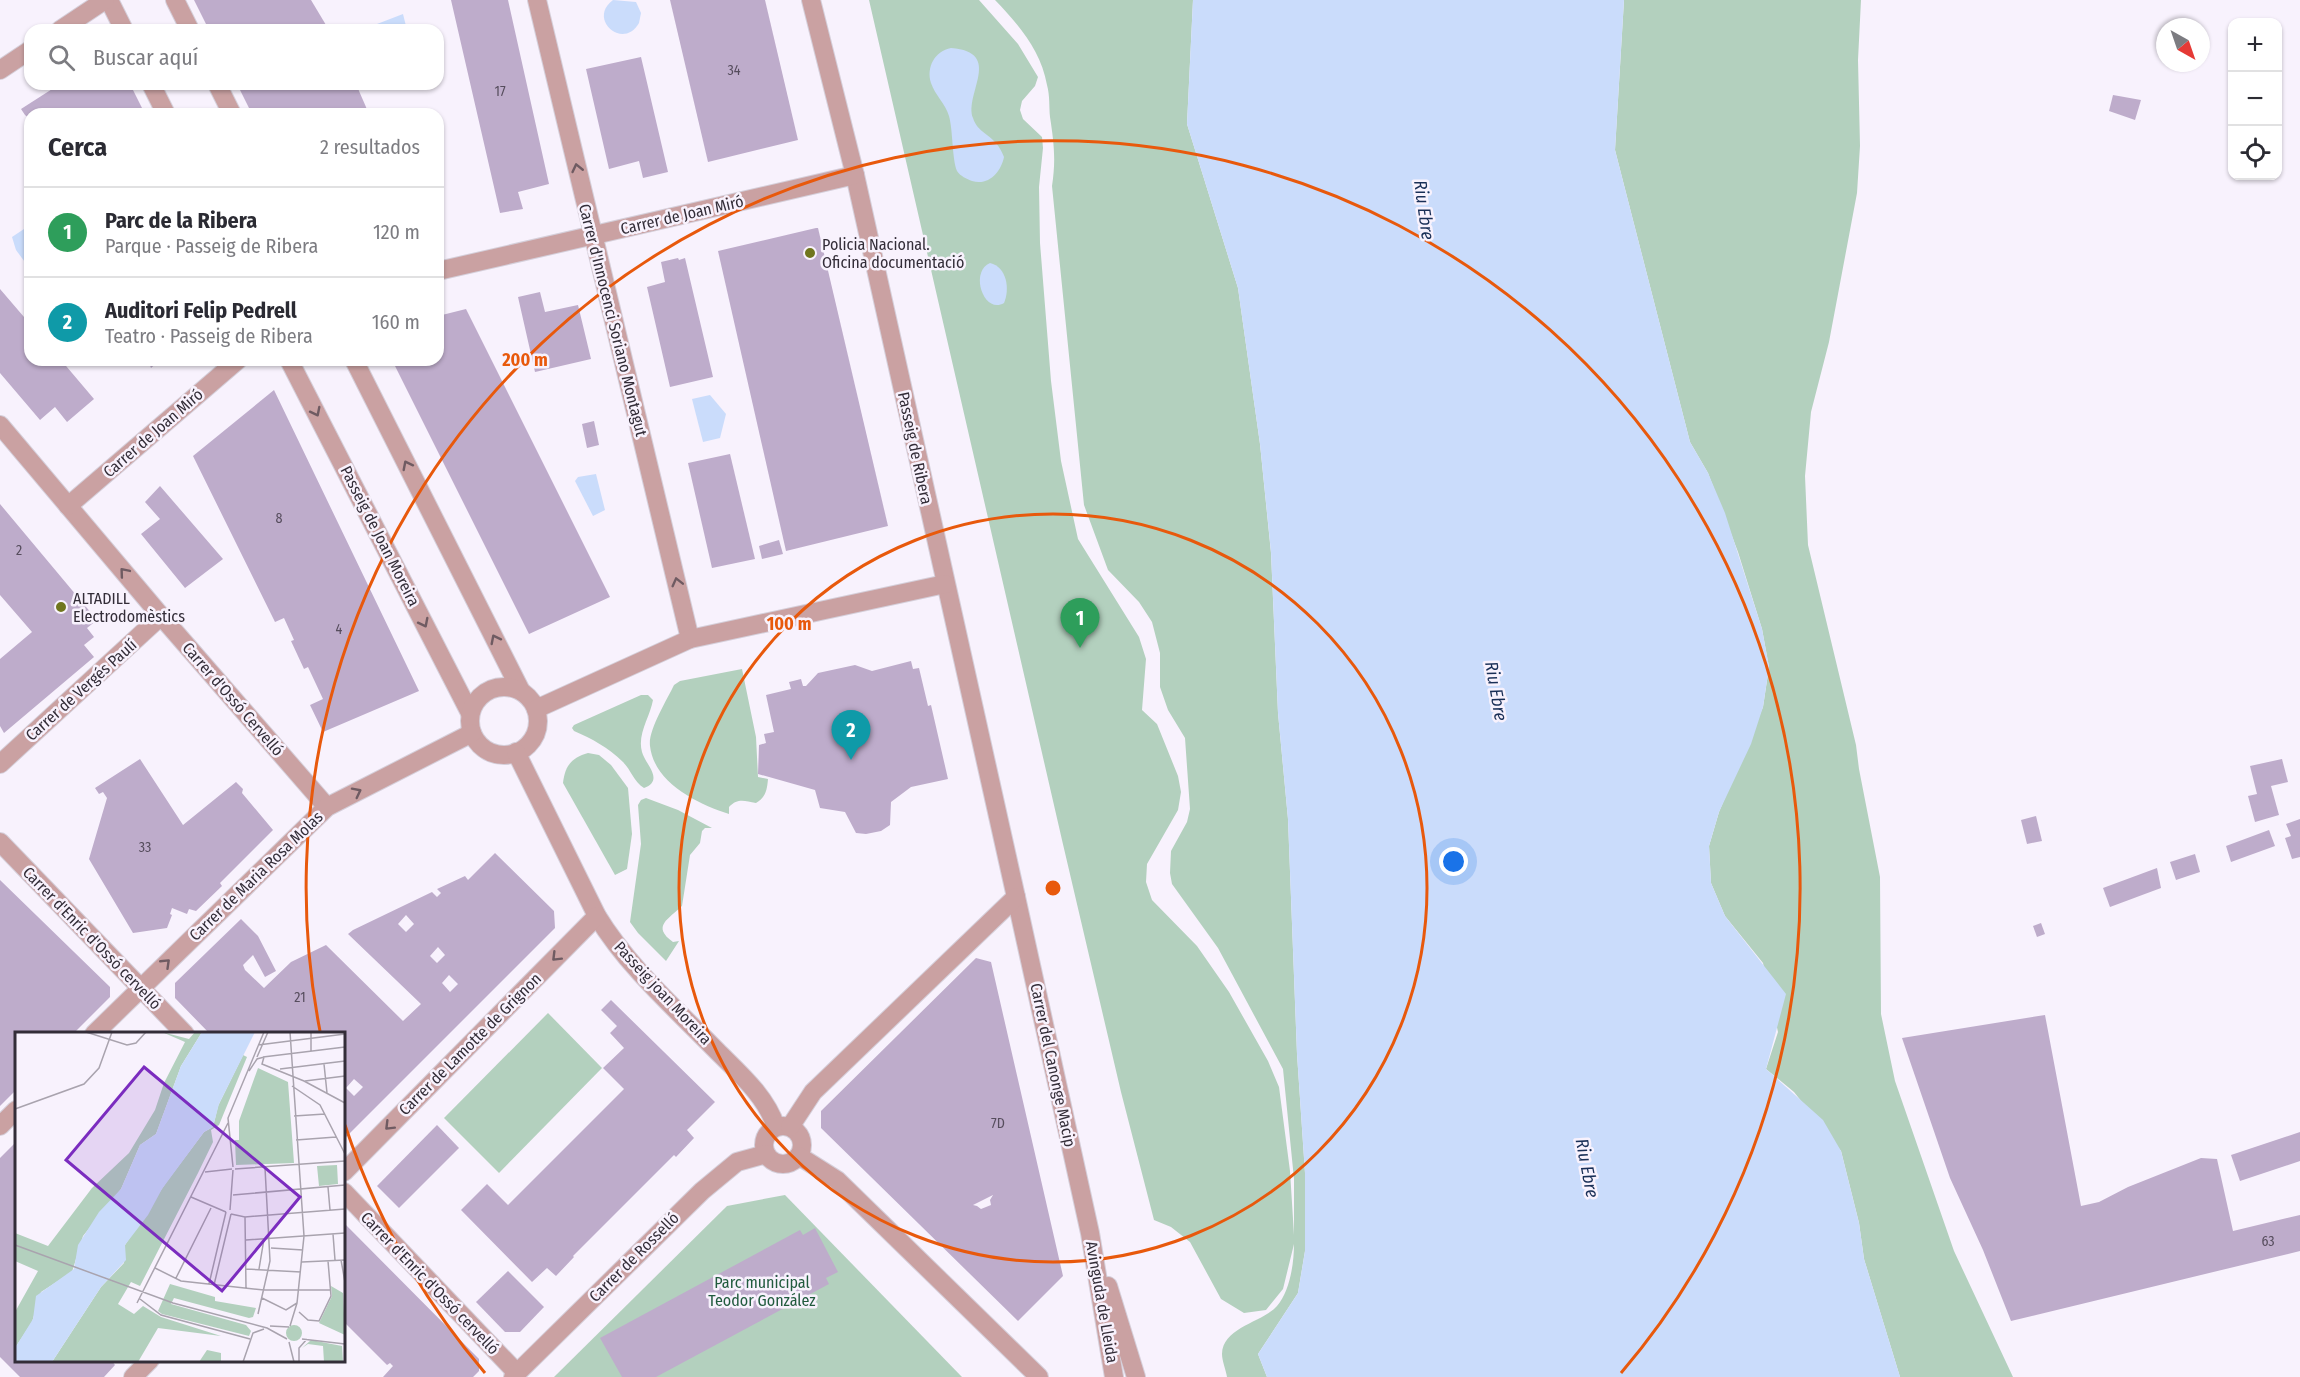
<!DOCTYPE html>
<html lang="es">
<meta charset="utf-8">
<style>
:root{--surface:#fff;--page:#f2f2f3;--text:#2b2b33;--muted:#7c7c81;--line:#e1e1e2;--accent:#70761e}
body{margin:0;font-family:"Fira Sans Condensed",sans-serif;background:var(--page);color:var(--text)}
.controls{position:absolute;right:18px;top:18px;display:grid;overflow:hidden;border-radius:12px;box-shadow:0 2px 4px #0004}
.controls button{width:54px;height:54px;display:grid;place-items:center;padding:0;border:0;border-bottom:2px solid var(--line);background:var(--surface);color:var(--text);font:30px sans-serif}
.compass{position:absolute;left:2156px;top:18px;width:54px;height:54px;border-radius:50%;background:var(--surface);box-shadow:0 2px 4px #0004;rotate:140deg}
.you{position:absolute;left:1454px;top:862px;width:21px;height:21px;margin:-15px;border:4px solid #fff;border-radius:50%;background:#1a73e8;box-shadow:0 0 0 9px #1a73e833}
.badge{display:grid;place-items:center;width:39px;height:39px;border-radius:50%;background:var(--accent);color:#fff;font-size:20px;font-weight:700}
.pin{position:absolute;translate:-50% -50px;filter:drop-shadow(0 2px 3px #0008)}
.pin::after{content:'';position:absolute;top:32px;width:21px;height:18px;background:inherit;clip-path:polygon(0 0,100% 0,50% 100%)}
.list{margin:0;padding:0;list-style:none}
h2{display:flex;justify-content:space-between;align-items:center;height:78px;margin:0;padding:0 24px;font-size:26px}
h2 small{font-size:20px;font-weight:400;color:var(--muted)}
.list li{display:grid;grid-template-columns:39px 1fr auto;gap:18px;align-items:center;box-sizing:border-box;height:90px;padding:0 24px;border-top:2px solid var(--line)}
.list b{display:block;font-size:22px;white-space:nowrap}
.list p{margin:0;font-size:20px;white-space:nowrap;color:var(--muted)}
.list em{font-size:20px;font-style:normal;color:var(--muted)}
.icon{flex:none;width:33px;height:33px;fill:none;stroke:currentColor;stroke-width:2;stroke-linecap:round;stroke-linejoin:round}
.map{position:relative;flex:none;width:2300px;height:1377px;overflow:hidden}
.search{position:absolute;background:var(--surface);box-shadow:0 2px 4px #0004;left:24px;top:24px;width:420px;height:66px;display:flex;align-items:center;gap:15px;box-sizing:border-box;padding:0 21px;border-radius:18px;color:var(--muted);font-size:22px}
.panel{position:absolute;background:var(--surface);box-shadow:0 2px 4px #0004;left:24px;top:108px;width:420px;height:258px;border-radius:18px}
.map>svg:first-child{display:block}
.green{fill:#b3d0be}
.water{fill:#cadcfb}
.building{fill:#beaccb;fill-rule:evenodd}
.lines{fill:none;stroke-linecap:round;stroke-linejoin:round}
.street-casing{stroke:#d5cfda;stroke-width:20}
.street{stroke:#caa1a2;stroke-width:18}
.oneway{stroke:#6f5b62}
.ring{fill:none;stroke:#e8590c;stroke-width:3}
.poi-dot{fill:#70761e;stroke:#f8f2fd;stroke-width:2}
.labels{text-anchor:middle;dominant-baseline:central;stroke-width:5;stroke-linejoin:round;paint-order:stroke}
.number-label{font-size:14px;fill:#564d5d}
.street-label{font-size:16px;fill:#332d38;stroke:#f8f2fd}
.poi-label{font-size:16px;fill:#332d38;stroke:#f8f2fd;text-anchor:start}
.park-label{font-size:16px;fill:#215b3e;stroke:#f8f2fd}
.water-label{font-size:18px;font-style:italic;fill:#192f57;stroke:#f8f2fd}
.inset-road{fill:none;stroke:#a9a3ae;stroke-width:1.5}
.view{fill:#7b2cbf;fill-opacity:0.15;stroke:#7b2cbf;stroke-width:3}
.inset-edge{fill:none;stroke:#332d38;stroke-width:3}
.centre{fill:#e8590c;stroke:#f8f2fd;stroke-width:3}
.ring-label{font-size:18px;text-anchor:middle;font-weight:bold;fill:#e8590c;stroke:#f8f2fd;stroke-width:5;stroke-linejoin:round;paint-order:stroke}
</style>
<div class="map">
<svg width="2300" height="1377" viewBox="0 0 2300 1377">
<rect width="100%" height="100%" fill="#f8f2fd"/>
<g class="green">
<path d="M 869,0 L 979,0 L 1018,44 L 1038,77 L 1035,86 L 1022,101 L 1020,110 L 1023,119 L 1042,137 L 1043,148 L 1039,187 L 1040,243 L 1051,381 L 1061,461 L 1078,539 L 1139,637 L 1146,659 L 1142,710 L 1157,724 L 1178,776 L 1181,792 L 1178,810 L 1147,864 L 1146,882 L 1152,900 L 1197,946 L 1229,992 L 1268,1061 L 1279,1087 L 1290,1171 L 1294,1235 L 1294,1179 L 1283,1069 L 1218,948 L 1172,884 L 1170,873 L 1171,851 L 1187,822 L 1190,809 L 1185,738 L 1168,710 L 1160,687 L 1160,653 L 1152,622 L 1139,602 L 1108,570 L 1084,505 L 1052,186 C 1056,160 1054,143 1050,117 C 1049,107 1050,96 1047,85 C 1041,51 1019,25 995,0 L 1193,0 L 1187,124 L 1238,288 L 1260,444 L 1271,553 L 1278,713 L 1288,819 L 1297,1054 L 1305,1173 L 1305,1251 L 1298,1293 L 1258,1354 L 1267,1377 L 1227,1377 C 1226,1370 1222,1361 1222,1354 C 1223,1327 1262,1323 1277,1306 C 1290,1291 1294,1263 1294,1244 L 1283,1289 L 1266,1310 L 1244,1313 L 1221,1299 L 1190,1242 L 1171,1227 L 1154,1220 L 1121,1092 L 1062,840 Z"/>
<polygon points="1624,0 1861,0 1858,60 1860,146 1857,193 1829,342 1811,412 1805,476 1808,545 1856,745 1859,769 1880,877 1881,1014 1895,1081 1954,1251 2013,1377 1900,1377 1864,1259 1859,1223 1841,1151 1794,1092 1766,1069 1778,1032 1763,963 1725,916 1711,883 1709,846 1719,812 1763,707 1769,667 1762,629 1738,552 1708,473 1690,442 1615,150"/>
<path d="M 742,669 L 756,737 L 758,777 L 768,779 C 767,790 766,797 756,803 C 744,801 738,798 729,807 L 729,814 C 698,804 654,783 650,746 C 648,730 667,700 674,685 L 680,681 Z"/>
<path d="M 641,695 L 648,695 L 653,700 C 650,717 637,734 642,752 C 645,764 665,780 644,788 C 634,782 631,770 623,762 C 608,747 592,739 574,731 L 572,728 L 574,725 Z"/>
<path d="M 588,753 L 599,755 L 611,765 L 628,788 L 632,834 L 627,869 L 615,875 L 563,783 C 565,766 571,758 588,753 Z"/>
<path d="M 646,798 L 678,810 L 712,828 L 705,828 L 702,831 L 700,843 L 690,855 L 682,906 C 669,919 651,926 673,942 L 679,941 L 666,961 L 638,933 L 630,922 L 641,844 L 638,805 L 641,800 Z"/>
<polygon points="548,1013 602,1068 499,1173 444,1118"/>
<polygon points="785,1195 962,1377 554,1377 727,1206"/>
</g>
<g class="water">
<path d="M 613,0 L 636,2 L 641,13 L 639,23 C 623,51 587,19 613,0 Z"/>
<polygon points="1193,0 1624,0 1615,150 1690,442 1708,473 1725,513 1762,629 1769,667 1763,707 1751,744 1719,812 1709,846 1711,883 1725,916 1786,994 1766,1069 1823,1120 1841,1151 1859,1223 1864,1259 1900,1377 1267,1377 1258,1354 1298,1293 1305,1251 1305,1173 1297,1054 1288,819 1278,713 1271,552 1260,444 1238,288 1187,124"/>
<polygon points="403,14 407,30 379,30 377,24"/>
<path d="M 951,48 C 1004,52 964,94 973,118 C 978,135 996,134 1004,157 C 1001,172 989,186 972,181 C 967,179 960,176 957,171 C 952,159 953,130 949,116 C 945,103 935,95 931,83 C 926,67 935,51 951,48 Z"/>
<polygon points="30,225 30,269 16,250 12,237"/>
<path d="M 990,263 C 1007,267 1010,289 1004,303 C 984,315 969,272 990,263 Z"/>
<polygon points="710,395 726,414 720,438 703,442 692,399"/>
<polygon points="596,474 605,510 593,516 575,481 578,477"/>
</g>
<g class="building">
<polygon points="194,0 311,0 329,30 209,30"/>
<polygon points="451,0 508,0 549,184 518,192 523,209 500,213"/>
<polygon points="670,0 765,0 798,140 708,162"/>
<polygon points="641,57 668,172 643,178 639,161 609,169 586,69"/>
<polygon points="60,84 130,84 145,114 30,114 30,119 25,115 21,109"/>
<polygon points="237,84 356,84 369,114 252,114"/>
<polygon points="2113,95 2141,100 2135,120 2109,111"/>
<polygon points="816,228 818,228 888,526 786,551 718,251"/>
<polygon points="678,258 679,260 685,258 713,377 670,387 647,287 665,282 661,262"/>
<polygon points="0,289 30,324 30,360 61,360 94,399 67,422 55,407 40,420 0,373"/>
<polygon points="540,292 545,312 578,305 591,359 535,372 518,297"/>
<polygon points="466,309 610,597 529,634 392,360 438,360 438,316"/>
<polygon points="148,360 160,360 151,368"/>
<polygon points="274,390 419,691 323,732 310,705 323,699 308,667 304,669 291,641 294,640 284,618 275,622 193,456"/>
<polygon points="594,421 599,445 587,448 582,424"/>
<polygon points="730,454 755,559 712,568 688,463"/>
<polygon points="160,486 223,559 185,588 141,534 160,519 145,502"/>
<polygon points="0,504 97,620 87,628 94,637 84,645 94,657 4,733 0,726 0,659 32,632 0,595"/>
<polygon points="779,540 783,554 762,559 759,546"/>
<polygon points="911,661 913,669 919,668 928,706 931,705 948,779 911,787 891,802 890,825 881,831 866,834 856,833 845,812 820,808 815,790 758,774 759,745 766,743 764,734 774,732 766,695 791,689 789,682 801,679 803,686 806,686 818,673 855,665 872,671"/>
<polygon points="140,759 183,825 236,782 243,789 242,793 273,830 220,883 222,886 196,911 189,909 187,914 172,908 170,914 172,915 167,928 133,933 89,859 107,798 103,792 99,794 95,788"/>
<polygon points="2282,759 2288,782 2271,786 2279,815 2255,822 2248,796 2257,794 2250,766"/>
<polygon points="2036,816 2042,841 2027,844 2021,820"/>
<polygon points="2300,819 2300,857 2292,859 2285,838 2291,836 2286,824"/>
<polygon points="2269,830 2275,846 2231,862 2226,846"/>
<path d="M 495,853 L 554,911 L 555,928 L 344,1139 L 344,1034 L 210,1034 L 175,998 L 175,983 L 241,919 L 258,936 L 276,971 L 265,977 L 253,955 L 243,965 L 245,970 L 264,988 L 291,962 L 326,945 L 403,1021 L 421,1004 L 348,934 L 353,930 L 432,892 L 437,897 L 441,893 L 437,889 L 465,876 L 468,880 ZM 406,915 L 414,924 L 406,932 L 398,924 ZM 438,947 L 445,955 L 437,963 L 430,956 ZM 449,975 L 458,984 L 450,992 L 442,983 ZM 354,1079 L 363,1087 L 354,1096 L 346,1088 Z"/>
<polygon points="2195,854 2200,872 2176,880 2170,862"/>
<polygon points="2157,868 2161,888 2110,907 2103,888"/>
<polygon points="0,880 110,987 110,997 73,1034 16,1034 16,1090 0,1106"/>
<polygon points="2041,923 2045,934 2037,937 2033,926"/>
<path d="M 976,958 L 991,962 L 1063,1276 L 1018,1321 L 821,1128 L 821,1111 ZM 993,1195 L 990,1200 L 991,1205 L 981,1209 L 977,1206 L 973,1205 Z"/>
<polygon points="611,1000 715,1102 687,1130 694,1138 676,1157 674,1155 573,1256 574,1257 556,1276 547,1268 532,1282 461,1210 487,1184 508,1205 624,1089 603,1068 624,1048 610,1033 617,1026 601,1010"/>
<polygon points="2045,1015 2081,1206 2099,1202 2128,1187 2201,1158 2217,1159 2233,1231 2300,1215 2300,1251 2011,1321 1983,1250 1950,1178 1902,1038"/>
<polygon points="437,1125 459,1148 399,1208 377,1186"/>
<polygon points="2300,1132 2300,1161 2240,1181 2231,1155"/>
<polygon points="16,1142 16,1360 111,1360 115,1365 104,1377 20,1377 0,1357 0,1158"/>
<polygon points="344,1223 479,1359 479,1371 473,1377 383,1377 393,1366 390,1363 387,1365 344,1322"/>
<polygon points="815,1228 838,1272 826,1278 829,1284 656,1377 622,1377 600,1338 800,1230 803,1235"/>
<polygon points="508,1271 544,1307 520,1332 505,1332 476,1302"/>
</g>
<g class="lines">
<defs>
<g id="street">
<polyline points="109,0 124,30"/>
<polyline points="175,0 190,30"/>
<polyline points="537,0 690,639"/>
<polyline points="811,0 855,175 1016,897 1090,1233 1114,1377"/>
<polyline points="60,30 105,0"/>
<polyline points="0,70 30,50"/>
<polyline points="151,84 166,114"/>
<polyline points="217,84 232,114"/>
<polyline points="438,271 855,175"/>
<polyline points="289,360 470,713"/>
<polyline points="354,360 521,691"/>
<polyline points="0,425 161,616 327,807"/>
<polyline points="68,506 238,360"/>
<circle cx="504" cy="721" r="34"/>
<polyline points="536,709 690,639 945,584"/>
<path d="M 516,752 L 597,916 C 628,967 675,1008 717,1051 C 739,1073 766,1096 776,1127"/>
<polyline points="0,764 161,616"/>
<polyline points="0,842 185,1034"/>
<polyline points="94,1034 327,807 472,733"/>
<circle cx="783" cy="1145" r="19"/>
<polyline points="0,1126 16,1110"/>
<polyline points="790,1127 813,1092 1016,897"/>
<polyline points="799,1156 837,1180 1039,1377"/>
<polyline points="344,1172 597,916"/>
<polyline points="344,1192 517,1373"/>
<polyline points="1108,1286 1136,1377"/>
<polyline points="133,1377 150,1360"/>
<polyline points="513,1377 702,1191 737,1162 766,1154"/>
</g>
</defs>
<use href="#street" class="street-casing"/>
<use href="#street" class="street"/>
</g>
<defs><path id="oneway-chevron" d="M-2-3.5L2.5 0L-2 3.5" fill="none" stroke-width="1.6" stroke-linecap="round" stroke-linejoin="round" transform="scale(1.5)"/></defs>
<g class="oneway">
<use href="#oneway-chevron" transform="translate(577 168) rotate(-103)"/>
<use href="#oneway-chevron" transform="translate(316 412) rotate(63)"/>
<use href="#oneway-chevron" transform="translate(407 465) rotate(-117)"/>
<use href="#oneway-chevron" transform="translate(124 572) rotate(-130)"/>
<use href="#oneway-chevron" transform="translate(677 582) rotate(-104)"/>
<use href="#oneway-chevron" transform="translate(424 623) rotate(63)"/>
<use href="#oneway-chevron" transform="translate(495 639) rotate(-117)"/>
<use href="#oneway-chevron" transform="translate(357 792) rotate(-27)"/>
<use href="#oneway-chevron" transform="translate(556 957) rotate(135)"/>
<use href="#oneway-chevron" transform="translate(166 963) rotate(-44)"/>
<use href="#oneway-chevron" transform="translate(389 1126) rotate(135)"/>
</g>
<g class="ring">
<circle cx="1053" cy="888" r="374"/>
<path d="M485 1373A747 747 0 0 1 345 1125M320 1031A747 747 0 1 1 1621 1373"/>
</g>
<g class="poi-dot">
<circle cx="810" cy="253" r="6"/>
<circle cx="61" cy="607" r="6"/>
</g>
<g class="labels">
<g class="number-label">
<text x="734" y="70">34</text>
<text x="500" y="91">17</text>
<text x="279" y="518">8</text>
<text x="19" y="550">2</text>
<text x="339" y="629">4</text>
<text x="145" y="847">33</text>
<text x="300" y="997">21</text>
<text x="998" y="1123">7D</text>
<text x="2268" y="1241">63</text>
</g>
<g class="street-label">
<text transform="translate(682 215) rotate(-13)">Carrer de Joan Miró</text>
<text transform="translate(613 320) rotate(76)">Carrer d'Innocenci Soriano Montagut</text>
<text transform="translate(153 433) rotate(-41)">Carrer de Joan Miró</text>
<text transform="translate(915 448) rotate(78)">Passeig de Ribera</text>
<text transform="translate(380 536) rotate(63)">Passeig de Joan Moreira</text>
<text transform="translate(81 690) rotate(-42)">Carrer de Vergés Paulí</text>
<text transform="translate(233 699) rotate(49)">Carrer d'Ossó Cervelló</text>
<text transform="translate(256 876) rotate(-44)">Carrer de Maria Rosa Molas</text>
<text transform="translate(92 938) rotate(46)">Carrer d'Enric d'Ossó cervelló</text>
<text transform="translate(663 993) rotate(47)">Passeig joan Moreira</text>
<text transform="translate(470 1044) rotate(-45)">Carrer de Lamotte de Grignon</text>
<text transform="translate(1053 1065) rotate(78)">Carrer del Canonge Macip</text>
<text transform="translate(634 1257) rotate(-45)">Carrer de Rosselló</text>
<text transform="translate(430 1283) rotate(46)">Carrer d'Enric d'Ossó cervelló</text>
<text transform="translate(1102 1302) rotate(80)">Avinguda de Lleida</text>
</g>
<g class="poi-label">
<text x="822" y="244">Policia Nacional.<tspan x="822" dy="18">Oficina documentació</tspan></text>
<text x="73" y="598">ALTADILL<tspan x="73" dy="18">Electrodomèstics</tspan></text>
</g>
<g class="park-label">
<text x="762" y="1282">Parc municipal<tspan x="762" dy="18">Teodor González</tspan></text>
</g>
<g class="water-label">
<text transform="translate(1424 210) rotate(82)">Riu Ebre</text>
<text transform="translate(1496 691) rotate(80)">Riu Ebre</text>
<text transform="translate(1587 1168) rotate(79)">Riu Ebre</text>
</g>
</g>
<g transform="translate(15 1032)">
<rect width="330" height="330" fill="#f8f2fd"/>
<path d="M 147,0 L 174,7 L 180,0 L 187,0 L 166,34 L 141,102 L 125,113 L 106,157 L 68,204 L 57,240 L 26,260 L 17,290 L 0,316 L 0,280 L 23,239 L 0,229 L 0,201 L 33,214 L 77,156 L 114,121 L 140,78 L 149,51 L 170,10 ZM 228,23 L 232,25 L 204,93 L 196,98 L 198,110 L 183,141 L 125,254 L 116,250 L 103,272 L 119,282 L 128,274 L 146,285 L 206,304 L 143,296 L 123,330 L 37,330 L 86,255 L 109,231 L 110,213 L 150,152 L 189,100 L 198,95 L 203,74 ZM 243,36 L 273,50 L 279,131 L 221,133 L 220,108 L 224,108 L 224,89 ZM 322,133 L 323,152 L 304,154 L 302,134 ZM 155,252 L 200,265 L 200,269 L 241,276 L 238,285 L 234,286 L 159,266 L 156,272 L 231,293 L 236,299 L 234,304 L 147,282 L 143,279 ZM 316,254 L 328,261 L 330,303 L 304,291 L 317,264 ZM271 301a8 8 0 1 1 16 0a8 8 0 1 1-16 0ZM 296,308 L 327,314 L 328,330 L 309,330 L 308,314 L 293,312 L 287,316 ZM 192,318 L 206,321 L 206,330 L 184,330 Z" fill="#b3d0be"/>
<path d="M 187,0 L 240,0 L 204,72 L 198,95 L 189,100 L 147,157 L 133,183 L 110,213 L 111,228 L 86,255 L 37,330 L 0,330 L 0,316 L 18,287 L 21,264 L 59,237 L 63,213 L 84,180 L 106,157 L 125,113 L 141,102 L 166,34 Z" fill="#cadcfb"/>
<path class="inset-road" d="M 71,0 L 112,13 L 121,11 L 131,0M 243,13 L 330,2M 296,19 L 296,0M 242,25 L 253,0M 248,25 L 330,15M 309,32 L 312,61M 265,37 L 330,29M 234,39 L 242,27 L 249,25 L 247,32 L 289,49 L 330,71M 290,49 L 330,44M 277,54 L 305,73 L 330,122M 0,77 L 69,52 L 84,36 L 97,0M 279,84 L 310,82M 281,108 L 321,105M 218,135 L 213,86 L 249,0M 220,137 L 330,129M 190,140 L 217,137M 313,155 L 315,178M 218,163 L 330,153M 176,165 L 211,180M 215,178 L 218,138M 216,182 L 230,185 L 330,177M 230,185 L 231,256M 318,202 L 320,228M 231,208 L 330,201M 0,213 L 158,271 L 252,296 L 272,307M 256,216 L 288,218M 326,228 L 330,250M 287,230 L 330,228M 140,236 L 166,249 L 249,258 L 316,258M 231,237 L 286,240M 244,237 L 249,207M 161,246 L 196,176M 194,252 L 211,180M 199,253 L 216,182M 247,266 L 271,278 L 282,271M 125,267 L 146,283 L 235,307M 122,271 L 213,91M 284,280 L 293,288 L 304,289 L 316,264 L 313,229M 243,282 L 255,229 L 250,136M 255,294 L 274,295M 275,294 L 282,271 L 289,204 L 275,0M 287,307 L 330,312M 274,310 L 279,330M 228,330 L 238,301 L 249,297M 284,330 L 284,316 L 292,307"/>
<path class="view" d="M 129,35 L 285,165 L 207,259 L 51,128 Z"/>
<rect width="330" height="330" class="inset-edge"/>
</g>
<circle cx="1053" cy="888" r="9" class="centre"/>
<g class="ring-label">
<text x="525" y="366">200 m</text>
<text x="789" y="630">100 m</text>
</g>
</svg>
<div class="controls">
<button>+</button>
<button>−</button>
<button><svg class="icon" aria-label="locate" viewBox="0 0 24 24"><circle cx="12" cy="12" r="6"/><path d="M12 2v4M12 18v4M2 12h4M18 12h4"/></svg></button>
</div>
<svg class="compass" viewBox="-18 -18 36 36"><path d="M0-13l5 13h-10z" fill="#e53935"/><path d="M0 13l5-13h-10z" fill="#7c7c81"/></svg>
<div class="you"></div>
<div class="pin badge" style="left:1080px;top:648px;background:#2e9e5b">1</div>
<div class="pin badge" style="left:851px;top:760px;background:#0f9aa8">2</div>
<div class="search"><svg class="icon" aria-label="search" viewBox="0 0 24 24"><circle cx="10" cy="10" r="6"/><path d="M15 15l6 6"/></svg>Buscar aquí</div>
<section class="panel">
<h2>Cerca<small>2 resultados</small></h2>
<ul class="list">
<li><span class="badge" style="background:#2e9e5b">1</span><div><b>Parc de la Ribera</b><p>Parque · Passeig de Ribera</p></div><em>120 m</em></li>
<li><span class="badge" style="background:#0f9aa8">2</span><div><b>Auditori Felip Pedrell</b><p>Teatro · Passeig de Ribera</p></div><em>160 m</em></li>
</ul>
</section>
</div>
